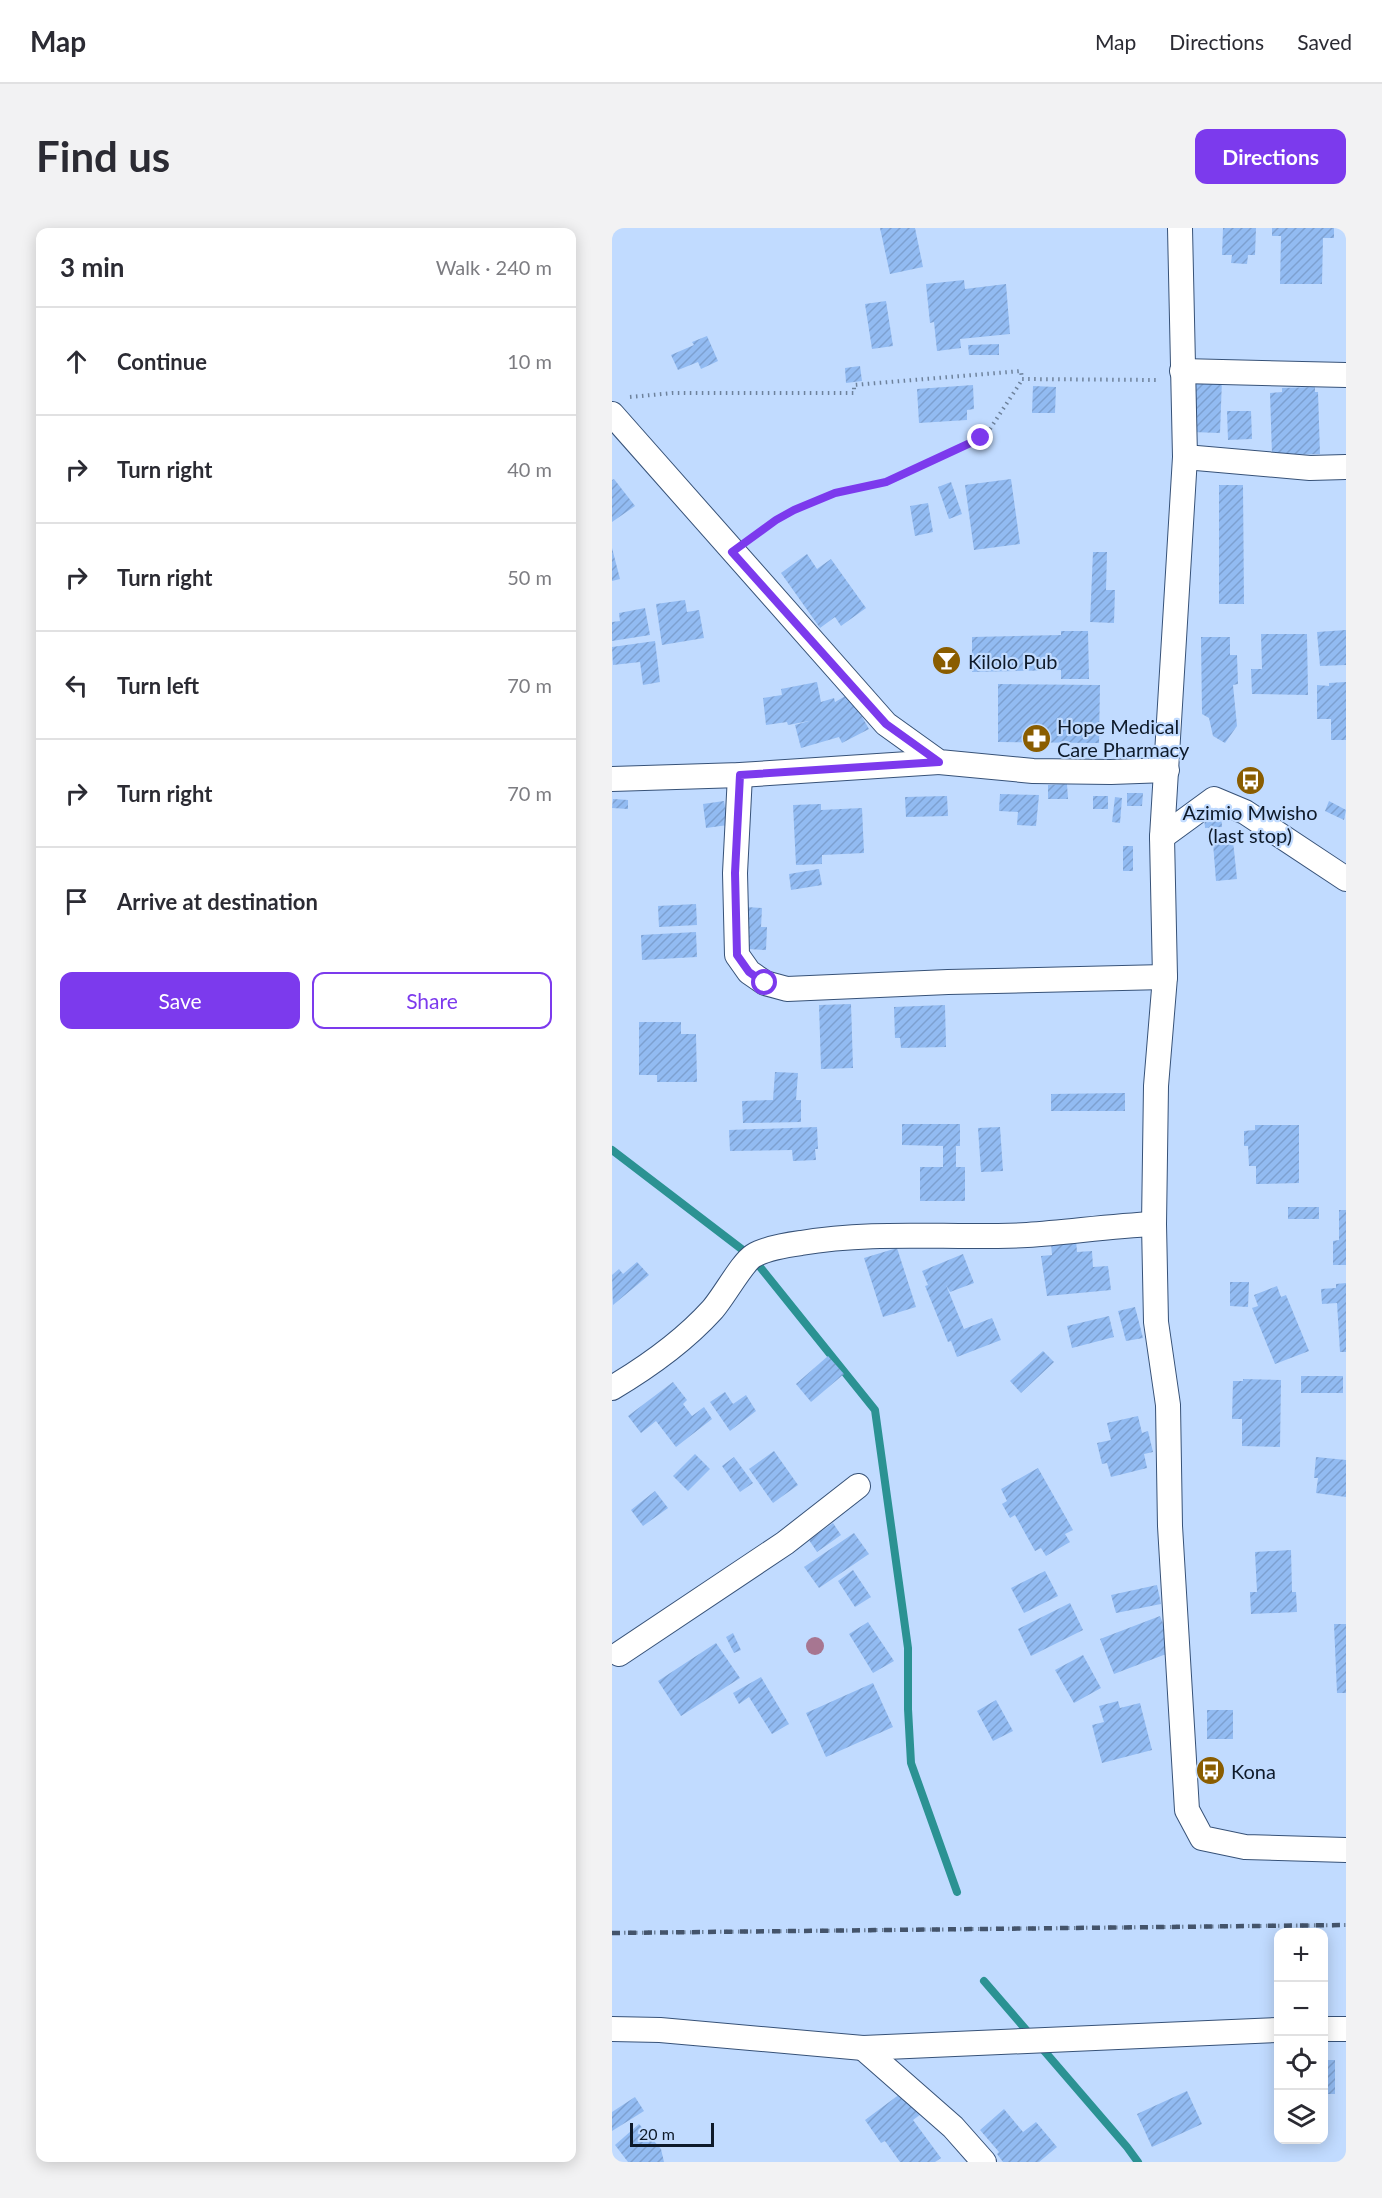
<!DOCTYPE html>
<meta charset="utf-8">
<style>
:root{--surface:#fff;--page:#f2f2f3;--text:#2b2b33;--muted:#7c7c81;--line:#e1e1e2;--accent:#7c3aed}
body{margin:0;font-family:Lato,sans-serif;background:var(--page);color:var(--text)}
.controls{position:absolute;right:18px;bottom:18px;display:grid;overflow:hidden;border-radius:12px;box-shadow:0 3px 15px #0003}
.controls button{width:54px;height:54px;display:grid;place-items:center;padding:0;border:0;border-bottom:2px solid var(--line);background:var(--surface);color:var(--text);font:30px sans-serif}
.scale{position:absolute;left:18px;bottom:15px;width:84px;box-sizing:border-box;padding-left:6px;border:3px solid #0e1a2a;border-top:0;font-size:16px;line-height:21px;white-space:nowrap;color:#0e1a2a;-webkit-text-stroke:4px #c1dbff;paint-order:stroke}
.stop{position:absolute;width:18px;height:18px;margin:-14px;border:4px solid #7c3aed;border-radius:50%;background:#fff}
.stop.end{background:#7c3aed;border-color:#fff;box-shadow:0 2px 6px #0008}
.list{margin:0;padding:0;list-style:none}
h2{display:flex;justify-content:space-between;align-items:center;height:78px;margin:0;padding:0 24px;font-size:26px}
h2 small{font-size:20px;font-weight:400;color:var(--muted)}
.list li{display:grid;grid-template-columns:39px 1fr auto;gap:18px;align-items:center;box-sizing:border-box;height:108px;padding:0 24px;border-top:2px solid var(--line)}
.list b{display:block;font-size:22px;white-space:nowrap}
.list em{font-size:20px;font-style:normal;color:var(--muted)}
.actions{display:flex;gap:12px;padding:18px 24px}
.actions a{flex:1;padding:14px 0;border:2px solid var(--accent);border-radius:12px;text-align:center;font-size:21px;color:var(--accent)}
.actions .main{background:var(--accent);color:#fff}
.icon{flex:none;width:33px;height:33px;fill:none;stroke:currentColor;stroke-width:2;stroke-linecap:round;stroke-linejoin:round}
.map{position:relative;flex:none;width:734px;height:1934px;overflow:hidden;border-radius:12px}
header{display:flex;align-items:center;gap:36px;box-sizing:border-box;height:84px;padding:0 30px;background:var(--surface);border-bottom:2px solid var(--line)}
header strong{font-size:28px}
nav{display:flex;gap:33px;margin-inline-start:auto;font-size:21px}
.intro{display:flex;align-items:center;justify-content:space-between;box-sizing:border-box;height:144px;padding:0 36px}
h1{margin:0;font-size:42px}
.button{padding:15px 27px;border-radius:12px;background:var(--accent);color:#fff;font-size:21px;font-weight:700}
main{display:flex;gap:36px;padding:0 36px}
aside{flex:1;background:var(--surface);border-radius:12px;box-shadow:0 3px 15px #0003}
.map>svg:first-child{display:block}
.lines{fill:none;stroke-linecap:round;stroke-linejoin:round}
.stream{stroke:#2b9293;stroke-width:8}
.building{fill:url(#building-hatch)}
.street-casing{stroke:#375278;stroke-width:26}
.path{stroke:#6e829c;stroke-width:4;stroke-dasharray:1.5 4.5;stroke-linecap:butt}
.street{stroke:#fff;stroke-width:24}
.rail{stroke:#44546b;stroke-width:4.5;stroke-dasharray:8 8;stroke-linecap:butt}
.tree{fill:#a77691}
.route{stroke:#7c3aed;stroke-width:8}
.labels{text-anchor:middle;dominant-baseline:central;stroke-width:4.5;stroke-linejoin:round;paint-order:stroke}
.poi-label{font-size:20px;fill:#0e1a2a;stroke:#c1dbff;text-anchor:start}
</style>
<header>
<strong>Map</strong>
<nav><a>Map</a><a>Directions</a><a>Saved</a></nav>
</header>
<div class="intro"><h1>Find us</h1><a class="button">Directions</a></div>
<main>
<aside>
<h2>3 min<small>Walk · 240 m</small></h2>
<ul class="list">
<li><svg class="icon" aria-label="ahead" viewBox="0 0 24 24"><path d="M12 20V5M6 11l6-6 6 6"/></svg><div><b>Continue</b></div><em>10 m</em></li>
<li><svg class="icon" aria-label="right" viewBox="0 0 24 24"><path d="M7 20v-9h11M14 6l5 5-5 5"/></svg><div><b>Turn right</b></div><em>40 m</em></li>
<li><svg class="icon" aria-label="right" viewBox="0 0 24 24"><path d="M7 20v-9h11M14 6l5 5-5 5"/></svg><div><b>Turn right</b></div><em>50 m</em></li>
<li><svg class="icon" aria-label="left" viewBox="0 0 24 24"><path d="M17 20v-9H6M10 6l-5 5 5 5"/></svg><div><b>Turn left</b></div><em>70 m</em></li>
<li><svg class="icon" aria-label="right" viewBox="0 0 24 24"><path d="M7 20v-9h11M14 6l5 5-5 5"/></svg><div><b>Turn right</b></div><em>70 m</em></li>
<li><svg class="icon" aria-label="arrive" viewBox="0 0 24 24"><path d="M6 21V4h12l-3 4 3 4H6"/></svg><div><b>Arrive at destination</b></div></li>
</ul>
<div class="actions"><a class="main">Save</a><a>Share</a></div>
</aside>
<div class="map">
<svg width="734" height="1934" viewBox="0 0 734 1934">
<defs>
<pattern id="building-hatch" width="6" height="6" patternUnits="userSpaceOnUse" patternTransform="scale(1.5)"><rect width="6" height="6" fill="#92bbf2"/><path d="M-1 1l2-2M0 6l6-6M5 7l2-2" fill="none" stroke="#7da0d0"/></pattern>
</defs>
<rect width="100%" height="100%" fill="#c1dbff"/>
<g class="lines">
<g class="stream">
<polyline points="0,922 140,1029 263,1182 296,1420 296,1481 299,1535 345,1664"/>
<polyline points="372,1753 515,1919 526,1934"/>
</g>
</g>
<g class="building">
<polygon points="268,0 303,0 311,39 278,46"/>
<polygon points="611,0 644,0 643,27 636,27 635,36 619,35 620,27 610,27"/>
<polygon points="660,0 722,0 722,10 711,10 710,56 668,56 669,8 660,8"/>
<polygon points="352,52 353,61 394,56 398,106 348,111 349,120 325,123 322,94 318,95 314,56"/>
<polygon points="274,73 281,118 260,121 253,76"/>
<polygon points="95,108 106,133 89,141 86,134 66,142 59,127 82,117 80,114"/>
<polygon points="387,116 387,127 357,127 356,117"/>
<polygon points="248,138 250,153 234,155 233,140"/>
<polygon points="582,150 610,151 608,205 580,204"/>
<polygon points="361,157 362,181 355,182 355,192 307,195 305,161"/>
<polygon points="421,158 444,159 443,185 420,185"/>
<polygon points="703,159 703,164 706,164 708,226 660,227 658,165 670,164 670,160"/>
<polygon points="615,183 639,183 640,211 616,212"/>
<polygon points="2,251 23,278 0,294 0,252"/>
<polygon points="399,251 408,316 362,322 353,257"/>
<polygon points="339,254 350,286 337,291 326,259"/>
<polygon points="607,257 631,257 632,376 607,376"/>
<polygon points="316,275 321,304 303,308 298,278"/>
<polygon points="0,320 8,351 0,353"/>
<polygon points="481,324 495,324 494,362 503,362 502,395 478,394"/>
<polygon points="195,326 205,341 219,331 254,380 229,398 223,389 208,400 169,345"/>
<polygon points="73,372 75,384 87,382 92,410 50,417 44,376"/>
<polygon points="33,380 38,407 0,413 0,394 8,393 7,385"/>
<polygon points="734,402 734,437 708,438 705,404"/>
<polygon points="449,403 476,403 477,451 449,451 449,442 360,444 360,409 449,407"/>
<polygon points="649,406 695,406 696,467 640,466 639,441 650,441"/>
<polygon points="589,409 618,409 618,427 625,427 626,456 621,457 625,498 613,515 601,508 597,490 590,486"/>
<polygon points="43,413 48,454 31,457 28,434 1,437 0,419"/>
<polygon points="205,454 209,474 222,470 223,474 237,466 257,501 230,515 227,509 189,520 183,497 197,493 176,497 175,494 154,497 151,470 170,467 169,461"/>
<polygon points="734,454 734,512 719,512 719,491 705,491 705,457 717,458 717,455"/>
<polygon points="386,456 488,457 487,515 386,514"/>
<polygon points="455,556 456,571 436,571 436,557"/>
<polygon points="515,565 531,565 530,578 515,578"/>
<polygon points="388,566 427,567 424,598 405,597 406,584 387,583"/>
<polygon points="335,568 336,588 294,589 293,569"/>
<rect x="481" y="568" width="15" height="13"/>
<polygon points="503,569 510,570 508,595 500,594"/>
<polygon points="1,571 16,572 16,581 0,580"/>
<polygon points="112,573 116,597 94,600 91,576"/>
<polygon points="717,573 734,582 732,592 713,583"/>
<polygon points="209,576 209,582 250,580 252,625 210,627 210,636 184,637 181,577"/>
<polygon points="609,585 610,599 593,600 592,586"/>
<polygon points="621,613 625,651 604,653 601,615"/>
<rect x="511" y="618" width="10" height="25"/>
<polygon points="207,641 210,657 179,662 177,646"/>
<polygon points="84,676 85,697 47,699 46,678"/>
<polygon points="118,678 150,680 149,699 155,699 154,722 136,721"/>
<polygon points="84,704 85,729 30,732 29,707"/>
<polygon points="239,776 241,840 209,841 207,777"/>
<polygon points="333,777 334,819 289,820 288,810 283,810 282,779"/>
<polygon points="27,794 69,794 69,806 84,806 85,854 45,854 45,847 27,847"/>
<polygon points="163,844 186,845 184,872 189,872 189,894 131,895 130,873 161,872"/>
<polygon points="513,865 513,883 439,883 439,866"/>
<polygon points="290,896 348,896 348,918 344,918 344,939 353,939 353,973 308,973 308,939 331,939 331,918 290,917"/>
<polygon points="643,897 687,897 687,955 644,956 644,938 637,938 636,918 632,918 632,903 643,902"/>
<polygon points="205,899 206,921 203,921 204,932 181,933 180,922 118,923 117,902"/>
<polygon points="388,899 391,943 369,944 366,900"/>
<rect x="676" y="979" width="31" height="12"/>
<polygon points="727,982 734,982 734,1037 721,1037 721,1013 727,1012"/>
<polygon points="464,1012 465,1024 480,1023 481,1039 496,1038 499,1062 435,1068 429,1028 440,1027 439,1015"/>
<polygon points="285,1020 304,1079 271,1089 252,1030"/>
<polygon points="351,1026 362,1055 338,1064 334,1057 352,1101 380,1090 389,1112 345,1129 339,1113 336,1114 313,1058 316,1057 310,1043"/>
<polygon points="25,1034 37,1047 1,1077 0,1047 7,1041 11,1046"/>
<polygon points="618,1054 637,1054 636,1079 618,1078"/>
<polygon points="734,1055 734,1124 728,1124 725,1075 710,1076 709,1061 724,1060 724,1056"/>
<polygon points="665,1058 669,1069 674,1067 697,1123 663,1136 640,1080 646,1078 642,1067"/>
<polygon points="523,1079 531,1110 514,1113 506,1083"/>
<polygon points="497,1088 502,1109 460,1120 455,1098"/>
<polygon points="431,1123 442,1134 409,1165 398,1153"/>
<polygon points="216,1128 232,1146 199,1174 184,1156"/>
<rect x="689" y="1148" width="42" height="17"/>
<polygon points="631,1151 669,1152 668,1219 630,1218 630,1191 620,1191 621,1153 631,1153"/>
<polygon points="61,1154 75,1172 71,1176 80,1188 92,1179 100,1191 64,1219 44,1193 29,1205 16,1188"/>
<polygon points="113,1164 121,1176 134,1167 144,1183 118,1203 98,1174"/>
<polygon points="526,1188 530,1205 536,1203 541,1224 532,1226 535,1240 499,1249 495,1235 490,1236 485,1215 499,1212 495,1195"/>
<polygon points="162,1223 186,1257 161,1275 137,1241"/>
<polygon points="83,1226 98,1241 76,1263 61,1248"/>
<polygon points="122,1229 141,1255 128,1264 110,1238"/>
<polygon points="704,1229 734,1232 734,1269 704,1265 706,1250 702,1250"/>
<polygon points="426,1240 461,1302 453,1306 458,1314 434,1328 429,1320 423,1323 403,1287 398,1290 390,1276 395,1273 389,1261"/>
<polygon points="43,1263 56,1280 31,1298 19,1282"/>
<polygon points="221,1295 229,1307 205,1324 197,1312"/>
<polygon points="242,1305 257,1326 207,1360 192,1339"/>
<polygon points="679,1322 680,1364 684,1364 685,1384 639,1386 638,1364 645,1364 643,1324"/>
<polygon points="241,1342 259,1369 243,1379 226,1353"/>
<polygon points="433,1343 446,1368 412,1385 399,1360"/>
<polygon points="545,1357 549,1376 504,1385 499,1367"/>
<polygon points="458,1375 471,1402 419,1428 406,1401"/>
<polygon points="548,1388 562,1423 502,1446 488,1411"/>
<polygon points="256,1394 282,1433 261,1445 237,1406"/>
<polygon points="722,1396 734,1396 734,1465 725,1465"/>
<polygon points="121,1405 129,1422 122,1425 114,1409"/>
<polygon points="104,1415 128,1450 69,1488 46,1453"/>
<polygon points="471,1427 489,1460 462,1475 443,1442"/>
<polygon points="149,1449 177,1496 160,1506 137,1469 127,1476 121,1465"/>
<polygon points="261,1455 281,1499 214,1529 194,1485"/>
<polygon points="384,1472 401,1503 381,1513 365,1483"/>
<polygon points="506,1473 508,1480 528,1475 540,1522 490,1535 480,1497 492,1494 487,1478"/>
<rect x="595" y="1482" width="26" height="29"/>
<rect x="712" y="1832" width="11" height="34"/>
<polygon points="292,1863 309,1886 301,1892 329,1930 323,1934 288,1934 273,1913 269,1915 253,1892"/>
<polygon points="575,1863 590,1896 540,1919 525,1886"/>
<polygon points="23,1869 32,1883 0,1903 0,1884"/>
<polygon points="392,1881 411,1904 424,1894 445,1919 427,1934 391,1934 385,1926 387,1924 368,1902"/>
<polygon points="27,1896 49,1921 52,1934 16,1934 3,1917"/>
</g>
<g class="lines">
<defs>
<g id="street">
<polyline points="568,0 573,229 550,609 553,749 544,858 542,996 544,1094 556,1177 558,1298 575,1582 590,1610 633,1619 734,1622"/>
<polyline points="570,143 734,147"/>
<polyline points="0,186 274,496 327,534 421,543 499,544 555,542"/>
<polyline points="573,229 698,240 734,239"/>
<polyline points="128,547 123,645 125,727 137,744 153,755 175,761 336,754 553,749"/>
<polyline points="0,551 128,547 327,534"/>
<polyline points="550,609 602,571 633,584 734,651"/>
<path d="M 0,1160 C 37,1138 71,1114 100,1082 C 111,1070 130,1035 141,1028 C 154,1020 174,1017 189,1015 C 264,1002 340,1011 415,1007 C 458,1004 499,998 542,996"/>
<polyline points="7,1426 173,1315 246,1258"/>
<polyline points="0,1801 48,1802 251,1820 666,1802"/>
<polyline points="712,1801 734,1801"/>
<polyline points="251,1820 341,1899 372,1934"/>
</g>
</defs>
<use href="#street" class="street-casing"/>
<g class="path">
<polyline points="18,169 61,165 242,165 242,157 409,143 410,151 546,152"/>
<polyline points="140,309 182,282 223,265 275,254 369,210 378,201 410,152"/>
<polyline points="0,1705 734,1697"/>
</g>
<use href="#street" class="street"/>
<polyline class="rail" points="0,1705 734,1697"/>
</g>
<circle class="tree" cx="203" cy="1418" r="9"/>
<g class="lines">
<polyline class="route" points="153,755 137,744 125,727 123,645 128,547 327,534 274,496 120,324 164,292 182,282 223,265 274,254 369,210"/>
</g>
<defs>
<symbol id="bar-disc" viewBox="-11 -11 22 22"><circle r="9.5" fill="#8a5d00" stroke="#c1dbff"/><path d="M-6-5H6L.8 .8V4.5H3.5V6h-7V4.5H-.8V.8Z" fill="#fff"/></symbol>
<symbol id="pharmacy-disc" viewBox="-11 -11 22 22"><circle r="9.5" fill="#8a5d00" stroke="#c1dbff"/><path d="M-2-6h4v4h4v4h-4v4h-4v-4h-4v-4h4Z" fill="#fff"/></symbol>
<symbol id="bus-disc" viewBox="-11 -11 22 22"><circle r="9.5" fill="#8a5d00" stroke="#c1dbff"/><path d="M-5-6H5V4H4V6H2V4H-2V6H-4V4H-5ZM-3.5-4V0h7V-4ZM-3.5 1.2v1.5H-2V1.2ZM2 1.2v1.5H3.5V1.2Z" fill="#fff"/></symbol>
</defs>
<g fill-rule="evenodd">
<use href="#bar-disc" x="318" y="416" width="33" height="33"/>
<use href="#pharmacy-disc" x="408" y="494" width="33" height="33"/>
<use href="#bus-disc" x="622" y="536" width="33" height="33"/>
<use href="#bus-disc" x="582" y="1526" width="33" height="33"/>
</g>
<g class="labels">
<g class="poi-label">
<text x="356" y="433">Kilolo Pub</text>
<text x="445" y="498">Hope Medical<tspan x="445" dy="23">Care Pharmacy</tspan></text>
<text x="638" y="584" text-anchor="middle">Azimio Mwisho<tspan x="638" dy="23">(last stop)</tspan></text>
<text x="619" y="1543">Kona</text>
</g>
</g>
</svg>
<div class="controls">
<button>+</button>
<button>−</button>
<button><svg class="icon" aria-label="locate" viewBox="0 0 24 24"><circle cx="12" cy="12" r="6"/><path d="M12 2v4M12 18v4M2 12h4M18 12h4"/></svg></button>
<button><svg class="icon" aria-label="layers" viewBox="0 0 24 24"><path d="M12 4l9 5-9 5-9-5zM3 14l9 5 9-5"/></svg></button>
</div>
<div class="scale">20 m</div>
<div class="stop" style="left:153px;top:755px"></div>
<div class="stop end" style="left:369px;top:210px"></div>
</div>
</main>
